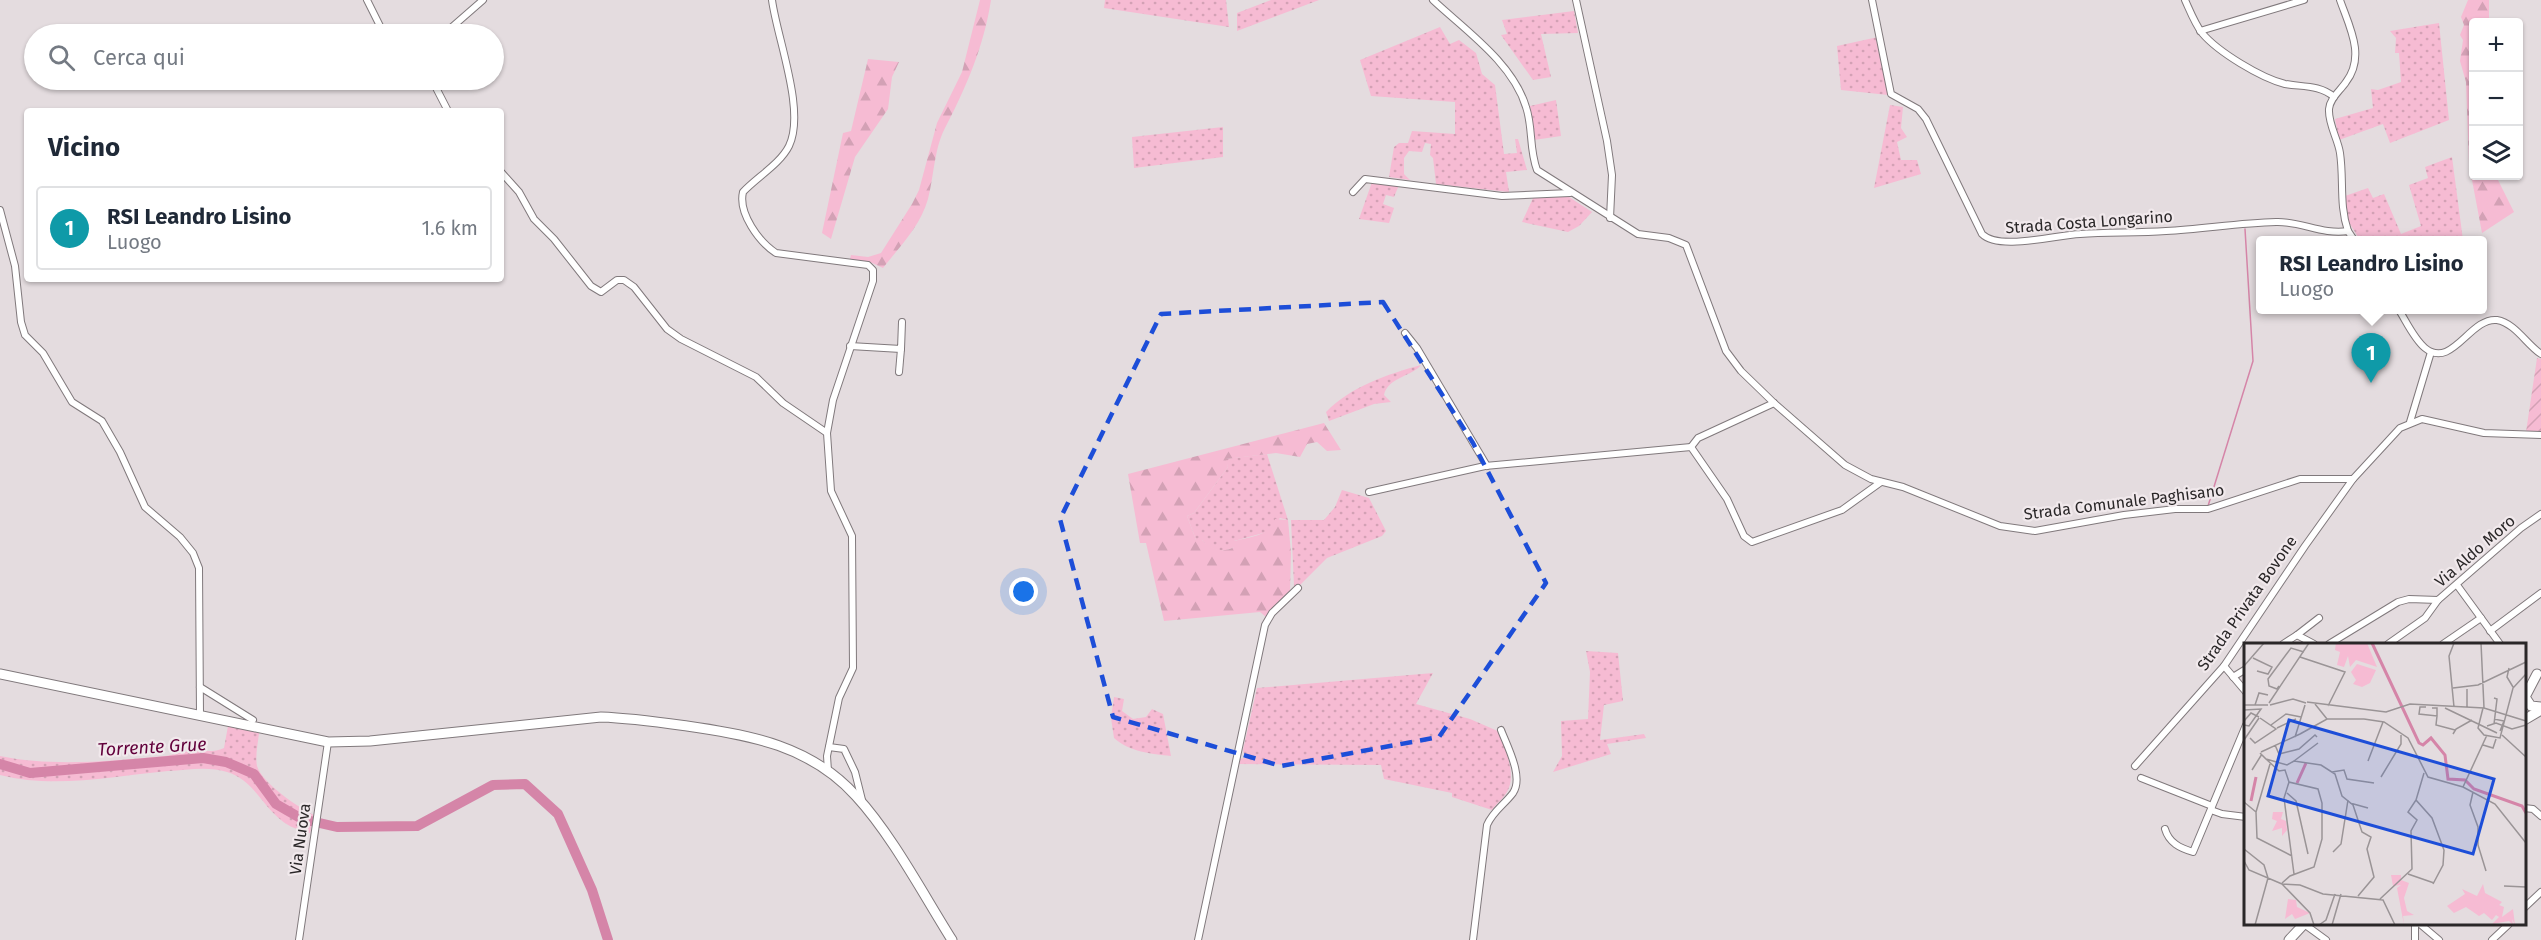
<!DOCTYPE html>
<html lang="it">
<meta charset="utf-8">
<style>
:root{--surface:#fff;--page:#f6f6f7;--text:#1f2937;--muted:#747a83;--line:#e0e1e3;--accent:#ea580c}
body{margin:0;font-family:"Fira Sans",sans-serif;background:var(--page);color:var(--text)}
.controls{position:absolute;right:18px;top:18px;display:grid;overflow:hidden;border-radius:6px;box-shadow:0 2px 4px #0004}
.controls button{width:54px;height:54px;display:grid;place-items:center;padding:0;border:0;border-bottom:2px solid var(--line);background:var(--surface);color:var(--text);font:30px sans-serif}
.you{position:absolute;left:1024px;top:592px;width:21px;height:21px;margin:-15px;border:4px solid #fff;border-radius:50%;background:#1a73e8;box-shadow:0 0 0 9px #1a73e833}
.badge{display:grid;place-items:center;width:39px;height:39px;border-radius:50%;background:var(--accent);color:#fff;font-size:20px;font-weight:700}
.pin{position:absolute;translate:-50% -50px;filter:drop-shadow(0 2px 3px #0008)}
.pin::after{content:'';position:absolute;top:32px;width:21px;height:18px;background:inherit;clip-path:polygon(0 0,100% 0,50% 100%)}
.popup{position:absolute;left:2256px;top:236px;width:231px;height:78px;box-sizing:border-box;display:grid;place-content:center;border-radius:6px;background:var(--surface);filter:drop-shadow(0 2px 4px #0005);font-size:20px;white-space:nowrap;color:var(--muted)}
.popup b{font-size:22px;color:var(--text)}
.popup::after{content:'';position:absolute;left:50%;top:100%;margin-left:-12px;border:12px solid transparent;border-top-color:var(--surface)}
.list{margin:0;padding:0;list-style:none}
h2{display:flex;justify-content:space-between;align-items:center;height:78px;margin:0;padding:0 24px;font-size:26px}
h2 small{font-size:20px;font-weight:400;color:var(--muted)}
.list li{display:grid;grid-template-columns:39px 1fr auto;gap:18px;align-items:center;box-sizing:border-box;height:84px;margin:0 12px 12px;padding:0 12px;border:2px solid var(--line);border-radius:6px}
.list b{display:block;font-size:22px;white-space:nowrap}
.list p{margin:0;font-size:20px;white-space:nowrap;color:var(--muted)}
.list em{font-size:20px;font-style:normal;color:var(--muted)}
.icon{flex:none;width:33px;height:33px;fill:none;stroke:currentColor;stroke-width:2;stroke-linecap:round;stroke-linejoin:round}
.map{position:relative;flex:none;width:2541px;height:940px;overflow:hidden}
.search{position:absolute;background:var(--surface);box-shadow:0 2px 4px #0004;left:24px;top:24px;width:480px;height:66px;display:flex;align-items:center;gap:15px;box-sizing:border-box;padding:0 21px;border-radius:33px;color:var(--muted);font-size:22px}
.panel{position:absolute;background:var(--surface);box-shadow:0 2px 4px #0004;left:24px;top:108px;width:480px;height:174px;border-radius:6px}
.map>svg:first-child{display:block}
.grass{fill:url(#grass-dots)}
.forest{fill:url(#forest-firs)}
.garden{fill:url(#garden-furrows)}
.lines{fill:none;stroke-linecap:round;stroke-linejoin:round}
.stream{stroke:#d585a8;stroke-width:1.5}
.river{stroke:#d585a8;stroke-width:10}
.street-casing{stroke:#80797c;stroke-width:8}
.secondary-casing{stroke:#80797c;stroke-width:11}
.street{stroke:#fff;stroke-width:6}
.secondary{stroke:#fff;stroke-width:9}
.marked{fill:none;stroke:#1d4ed8;stroke-width:4.5;stroke-dasharray:12 8;stroke-linejoin:round}
.labels{text-anchor:middle;dominant-baseline:central;stroke-width:4.5;stroke-linejoin:round;paint-order:stroke}
.street-label{font-size:16px;fill:#2a2728;stroke:#f1e9ec}
.water-label{font-size:18px;font-style:italic;fill:#62003b;stroke:#f1e9ec}
.inset-river{fill:none;stroke:#d585a8;stroke-width:3}
.inset-road{fill:none;stroke:#9a9496;stroke-width:1.5}
.view{fill:#1d4ed8;fill-opacity:0.15;stroke:#1d4ed8;stroke-width:3}
.inset-edge{fill:none;stroke:#2a2728;stroke-width:3}
</style>
<div class="map">
<svg width="2541" height="940" viewBox="0 0 2541 940">
<defs>
<pattern id="grass-dots" width="8" height="8" patternUnits="userSpaceOnUse" patternTransform="scale(1.5)"><rect width="8" height="8" fill="#f6bbd3"/><path d="M2 2h.1M6 6h.1" fill="none" stroke="#d3a1b5" stroke-width="1.8" stroke-linecap="round"/></pattern>
<pattern id="forest-firs" width="22" height="20" patternUnits="userSpaceOnUse" patternTransform="scale(1.5)"><rect width="22" height="20" fill="#f6bbd3"/><path d="M5 1l3.5 6h-7zM16 11l3.5 6h-7z" fill="#d3a1b5"/></pattern>
<pattern id="garden-furrows" width="10" height="10" patternUnits="userSpaceOnUse" patternTransform="scale(1.5)"><rect width="10" height="10" fill="#f6bbd3"/><path d="M-1 1l2-2M0 10L10 0M9 11l2-2" fill="none" stroke="#d3a1b5"/></pattern>
</defs>
<rect width="100%" height="100%" fill="#e4dcdf"/>
<g class="grass">
<polygon points="1105,0 1226,0 1229,27 1104,8"/>
<polygon points="1271,0 1319,0 1237,31 1237,13"/>
<polygon points="1574,11 1578,33 1541,34 1551,77 1533,80 1501,35 1507,34 1502,20"/>
<polygon points="2439,23 2449,120 2390,143 2383,124 2339,140 2335,119 2373,108 2371,89 2378,90 2401,82 2399,53 2395,53 2396,38 2390,31"/>
<polygon points="1440,27 1450,44 1459,40 1476,53 1482,74 1495,85 1504,154 1517,153 1515,139 1518,139 1527,170 1506,172 1509,192 1436,184 1433,158 1430,155 1431,144 1425,143 1422,152 1409,151 1404,158 1404,174 1410,180 1389,177 1394,147 1399,143 1408,143 1412,131 1455,134 1455,102 1371,96 1360,60"/>
<polygon points="1878,37 1888,95 1841,90 1837,46"/>
<polygon points="1556,100 1561,136 1534,140 1530,106"/>
<polygon points="1890,105 1903,107 1901,128 1907,137 1897,142 1901,160 1917,160 1921,174 1874,188"/>
<polygon points="1223,127 1223,157 1134,168 1132,137"/>
<polygon points="2452,157 2463,240 2360,240 2348,221 2345,196 2368,188 2373,198 2384,194 2401,234 2421,226 2409,185 2428,178 2425,167"/>
<polygon points="1372,182 1399,185 1394,197 1386,195 1383,204 1394,208 1389,223 1359,219"/>
<polygon points="1534,196 1569,197 1592,212 1579,226 1568,232 1522,222"/>
<path d="M 1421,365 C 1413,376 1388,377 1384,395 L 1391,402 L 1374,404 L 1329,421 L 1326,412 C 1350,387 1388,374 1421,365 Z"/>
<path d="M 1267,454 L 1288,520 L 1280,518 L 1267,532 L 1234,541 L 1234,547 C 1222,554 1210,550 1202,540 L 1196,540 L 1187,516 L 1194,513 L 1228,467 L 1225,459 Z"/>
<polygon points="1342,490 1369,498 1386,531 1382,536 1327,558 1300,585 1294,586 1291,520 1324,520 1335,507"/>
<polygon points="1586,651 1618,653 1623,701 1604,705 1600,740 1644,734 1646,738 1607,744 1611,754 1553,772 1562,756 1561,721 1588,719 1590,672"/>
<path d="M 1433,673 L 1416,704 L 1470,719 L 1500,732 C 1505,748 1517,776 1507,792 C 1503,799 1496,804 1492,810 L 1452,797 L 1452,793 L 1384,779 L 1381,765 L 1237,764 L 1238,759 L 1245,758 L 1243,750 L 1257,688 Z"/>
<path d="M 1114,697 L 1124,699 L 1122,711 L 1133,719 L 1146,717 L 1152,709 L 1163,714 L 1171,756 C 1151,754 1130,752 1114,738 L 1111,718 Z"/>
<path d="M 228,726 L 259,733 C 258,743 255,756 257,766 C 262,783 299,808 314,815 L 310,833 C 299,830 289,827 281,820 C 262,805 252,779 227,772 C 208,766 187,770 168,771 C 113,776 55,789 0,775 L 0,756 C 53,767 111,761 165,756 C 174,755 183,751 192,751 C 203,750 214,753 224,748 Z"/>
</g>
<g class="forest">
<path d="M 980,0 L 991,0 C 984,46 966,88 945,128 C 934,149 934,177 928,199 C 920,227 900,246 883,268 L 870,262 L 850,259 L 851,255 L 868,257 L 881,253 L 912,204 L 919,190 L 937,123 L 962,72 Z"/>
<polygon points="2468,0 2489,0 2489,22 2474,22 2474,176 2496,176 2514,212 2482,233 2469,164 2466,82 2460,61 2463,40 2460,35 2464,25 2461,17"/>
<polygon points="868,59 899,62 892,77 888,109 855,157 831,239 822,233 843,133 851,131"/>
<path d="M 1324,423 L 1341,450 L 1327,451 L 1317,442 L 1307,444 L 1300,457 L 1276,453 L 1226,459 L 1228,467 L 1194,513 L 1187,516 L 1196,540 L 1202,540 C 1211,549 1222,554 1234,547 L 1234,541 C 1249,537 1271,536 1275,519 L 1288,520 L 1291,553 L 1290,592 L 1266,617 L 1260,612 L 1164,621 L 1146,543 L 1140,543 L 1128,474 Z"/>
</g>
<polygon class="garden" points="2537,358 2541,359 2541,432 2526,432"/>
<g class="lines">
<polyline class="stream" points="2208,506 2253,361 2245,229"/>
<polyline class="river" points="0,764 30,773 203,758 226,762 254,774 276,804 302,819 337,827 417,826 493,785 525,784 558,814 592,890 608,940"/>
<defs>
<g id="street">
<polyline points="367,0 384,34"/>
<path d="M 772,0 C 777,38 806,111 789,146 C 780,164 757,177 743,192 C 738,213 759,242 776,253 L 868,265 L 873,270 L 873,281 L 833,400 L 827,433"/>
<path d="M 1433,0 C 1465,30 1513,63 1526,107 C 1533,127 1529,149 1537,170 L 1638,234 L 1669,238 L 1686,245 L 1726,351 L 1741,371 L 1774,403 L 1845,465 L 1871,479 L 1903,487 L 2000,526 L 2035,531 L 2124,515 L 2175,509 L 2208,509 L 2300,479 L 2353,479 L 2400,428 L 2422,419 L 2484,433 L 2541,435"/>
<polyline points="1576,0 1607,141 1612,175 1610,218"/>
<path d="M 1872,0 L 1891,94 L 1918,109 L 1926,119 L 1982,234 C 1999,251 2055,235 2080,234 C 2108,232 2137,233 2166,231 C 2203,229 2239,223 2276,222 C 2301,221 2322,235 2348,231 L 2354,240"/>
<path d="M 2185,0 C 2190,11 2195,24 2202,33 C 2218,52 2261,78 2285,84 C 2303,87 2320,85 2334,97"/>
<path d="M 2340,0 C 2349,26 2366,56 2346,82 C 2340,91 2330,98 2329,109 C 2328,124 2338,139 2340,153 C 2344,180 2339,205 2348,231"/>
<polyline points="2200,31 2304,0"/>
<polyline points="444,34 483,0"/>
<polyline points="432,80 448,111"/>
<polyline points="501,172 519,192 534,219 554,239 591,286 601,292 617,280 624,280 634,287 667,329 681,339 756,377 783,403 827,433 831,491 852,536 853,668 839,698 827,756 828,771"/>
<polyline points="1353,192 1365,179 1502,196 1570,193"/>
<polyline points="0,210 15,266 21,322 25,335 43,353 72,402 102,421 120,452 145,507 180,537 193,553 199,568 200,716"/>
<path d="M 2399,310 C 2406,321 2414,339 2425,348 C 2452,370 2470,317 2497,320 C 2515,323 2527,345 2541,354"/>
<polyline points="1405,333 1417,348 1487,466"/>
<polyline points="850,346 901,349 902,322"/>
<polyline points="899,372 901,349"/>
<polyline points="2410,422 2431,352"/>
<polyline points="1691,447 1698,438 1774,403"/>
<polyline points="1369,492 1485,466 1691,447 1727,499 1744,536 1752,542 1842,510 1881,482"/>
<polyline points="2457,585 2500,644"/>
<polyline points="2490,631 2541,593"/>
<polyline points="2297,635 2319,618"/>
<polyline points="2283,644 2297,635 2314,644"/>
<polyline points="2329,644 2398,602 2409,599 2438,600 2521,528 2541,514"/>
<polyline points="2388,644 2425,618 2438,600"/>
<polyline points="2443,644 2481,618"/>
<polyline points="2224,666 2246,692"/>
<polyline points="2233,677 2246,669"/>
<polyline points="200,687 253,720"/>
<polyline points="829,747 844,749 855,772 862,800"/>
<polyline points="2135,766 2224,666 2305,546 2353,479"/>
<polyline points="2141,778 2212,806"/>
<polyline points="2524,808 2533,809 2541,816"/>
<polyline points="2211,810 2222,814 2246,817"/>
<path d="M 2165,829 C 2169,843 2180,848 2193,852 L 2246,725"/>
<polyline points="2524,908 2541,892"/>
<polyline points="2304,924 2326,940"/>
<polyline points="2415,924 2415,940"/>
<polyline points="2420,924 2439,940"/>
<polyline points="299,940 328,742"/>
<polyline points="1198,940 1265,625 1272,613 1298,588"/>
<path d="M 1473,940 L 1487,825 C 1493,811 1504,805 1513,793 C 1524,777 1507,746 1501,730"/>
<polyline points="2492,940 2509,924"/>
</g>
<g id="secondary">
<path d="M 0,674 L 328,742 L 370,741 L 601,717 C 630,718 658,722 687,726 C 751,735 811,746 856,796 C 892,835 923,894 952,940"/>
<polyline points="2537,674 2525,697 2531,706 2541,707"/>
<polyline points="2524,720 2541,710"/>
<polyline points="2289,940 2304,924"/>
</g>
</defs>
<use href="#street" class="street-casing"/>
<use href="#secondary" class="secondary-casing"/>
<use href="#street" class="street"/>
<use href="#secondary" class="secondary"/>
</g>
<path class="marked" d="M 1383,302 L 1473,443 L 1546,583 L 1439,737 L 1281,766 L 1113,717 L 1060,519 L 1161,314 Z"/>
<g class="labels">
<g class="street-label">
<text transform="translate(2089 222) rotate(-4)">Strada Costa Longarino</text>
<text transform="translate(2124 502) rotate(-7)">Strada Comunale Paghisano</text>
<text transform="translate(2475 551) rotate(-41)">Via Aldo Moro</text>
<text transform="translate(2247 603) rotate(-55)">Strada Privata Bovone</text>
<text transform="translate(300 839) rotate(-82)">Via Nuova</text>
</g>
<g class="water-label">
<text transform="translate(152 747) rotate(-3)">Torrente Grue</text>
</g>
</g>
<g transform="translate(2244 643)">
<rect width="282" height="282" fill="#e4dcdf"/>
<path d="M 92,0 L 123,0 L 133,24 L 112,17 L 106,24 L 104,13 L 100,24 L 93,22 L 96,9 L 91,7 ZM 113,21 L 132,27 L 126,40 L 118,44 L 109,41 L 112,37 L 107,29 ZM 29,169 L 39,169 L 37,176 L 42,178 L 43,187 L 38,193 L 38,185 L 28,188 L 33,178 L 28,176 ZM 147,232 L 157,232 L 157,237 L 165,240 L 160,255 L 163,268 L 170,272 L 159,273 L 160,282 L 153,245 L 157,242 L 149,243 ZM 44,256 L 52,257 L 53,264 L 66,270 L 51,276 L 48,271 L 41,276 Z" fill="#f6bbd3"/>
<path d="M 239,241 L 241,250 L 258,259 L 255,262 L 260,264 L 258,274 L 269,266 L 271,282 L 268,276 L 269,282 L 265,278 L 248,281 L 255,274 L 252,272 L 248,277 L 240,270 L 235,273 L 222,264 L 210,270 L 203,263 L 221,251 L 218,246 L 233,253 Z" fill="#f6bbd3"/>
<path class="inset-river" d="M 128,0 L 175,100 L 179,102 L 187,95 L 201,112 L 204,136 L 221,137 L 230,146 L 278,163 L 282,170M 53,140 L 62,120M 7,158 L 12,134"/>
<path class="inset-road" d="M 210,0 L 205,13 L 210,64M 237,0 L 240,65M 56,14 L 101,29 L 84,63M 9,15 L 28,24 L 24,31 L 13,28M 0,23 L 20,0M 265,25 L 263,34 L 269,44M 35,43 L 33,46 L 25,43 L 24,36 L 47,5 L 60,9M 209,45 L 234,42 L 282,19M 223,46 L 223,65M 63,59 L 142,69 L 166,61 L 240,65 L 282,78M 25,60 L 65,0M 71,61 L 83,76M 0,62 L 24,62M 11,62 L 15,50 L 24,52M 26,62 L 49,56 L 62,60M 182,64 L 176,64 L 175,71 L 193,73 L 193,65 L 188,65M 201,65 L 253,90M 239,65 L 234,85 L 240,92 L 256,95 L 269,45 L 282,31M 0,67 L 17,66 L 5,83 L 0,82M 193,73 L 192,82 L 211,87M 120,76 L 140,79 L 164,95 L 184,134 L 219,144 L 251,161 L 282,200M 250,76 L 260,78 L 256,88M 0,78 L 7,70 L 15,74M 250,81 L 253,56 L 250,55M 27,82 L 42,71 L 57,74M 243,83 L 252,80 L 268,86 L 282,82M 33,85 L 52,76M 56,91 L 83,76 L 120,76M 209,91 L 212,86 L 228,77M 258,92 L 282,114M 51,94 L 61,62M 6,95 L 11,100 L 32,86 L 16,75M 0,97 L 15,75M 31,102 L 35,111 L 55,106 L 71,92 L 73,94M 239,102 L 249,105 L 252,96M 17,109 L 56,91M 16,110 L 22,116 L 43,122 L 50,118 L 77,122 L 91,131 L 98,153 L 109,162 L 118,189 L 127,194 L 123,206 L 130,234 L 114,253M 22,116 L 35,128 L 41,127 L 45,139 L 74,146 L 78,160 L 78,196 L 70,224 L 46,233 L 38,240M 50,118 L 74,100M 124,118 L 139,79M 8,127 L 18,111M 88,129 L 100,127 L 103,136 L 130,140M 180,130 L 172,157 L 188,175 L 200,207 L 199,222 L 189,241M 137,134 L 157,101 L 157,92M 45,139 L 40,155 L 50,231M 219,144 L 243,92M 229,149 L 226,162 L 234,184 L 234,202 L 242,228M 43,150 L 52,158 L 64,211M 0,159 L 12,169 L 13,195 L 48,213M 106,160 L 124,165M 12,169 L 26,121M 0,206 L 20,222 L 24,235 L 11,282M 89,209 L 97,201 L 104,157M 0,218 L 5,227 L 38,241M 164,231 L 190,240M 38,241 L 56,242 L 79,251 L 139,257 L 151,282M 38,241 L 66,270 L 70,282M 260,243 L 282,244M 136,256 L 168,226 L 167,188 L 173,177 L 164,169 L 172,157M 75,282 L 82,277 L 91,251M 88,282 L 97,251"/>
<path class="view" d="M 45,77 L 250,136 L 229,211 L 24,153 Z"/>
<rect width="282" height="282" class="inset-edge"/>
</g>
</svg>
<div class="controls">
<button>+</button>
<button>−</button>
<button><svg class="icon" aria-label="layers" viewBox="0 0 24 24"><path d="M12 4l9 5-9 5-9-5zM3 14l9 5 9-5"/></svg></button>
</div>
<div class="you"></div>
<div class="pin badge" style="left:2371px;top:383px;background:#0f9aa8">1</div>
<div class="popup"><b>RSI Leandro Lisino</b>Luogo</div>
<div class="search"><svg class="icon" aria-label="search" viewBox="0 0 24 24"><circle cx="10" cy="10" r="6"/><path d="M15 15l6 6"/></svg>Cerca qui</div>
<section class="panel">
<h2>Vicino<small></small></h2>
<ul class="list">
<li><span class="badge" style="background:#0f9aa8">1</span><div><b>RSI Leandro Lisino</b><p>Luogo</p></div><em>1.6 km</em></li>
</ul>
</section>
</div>
